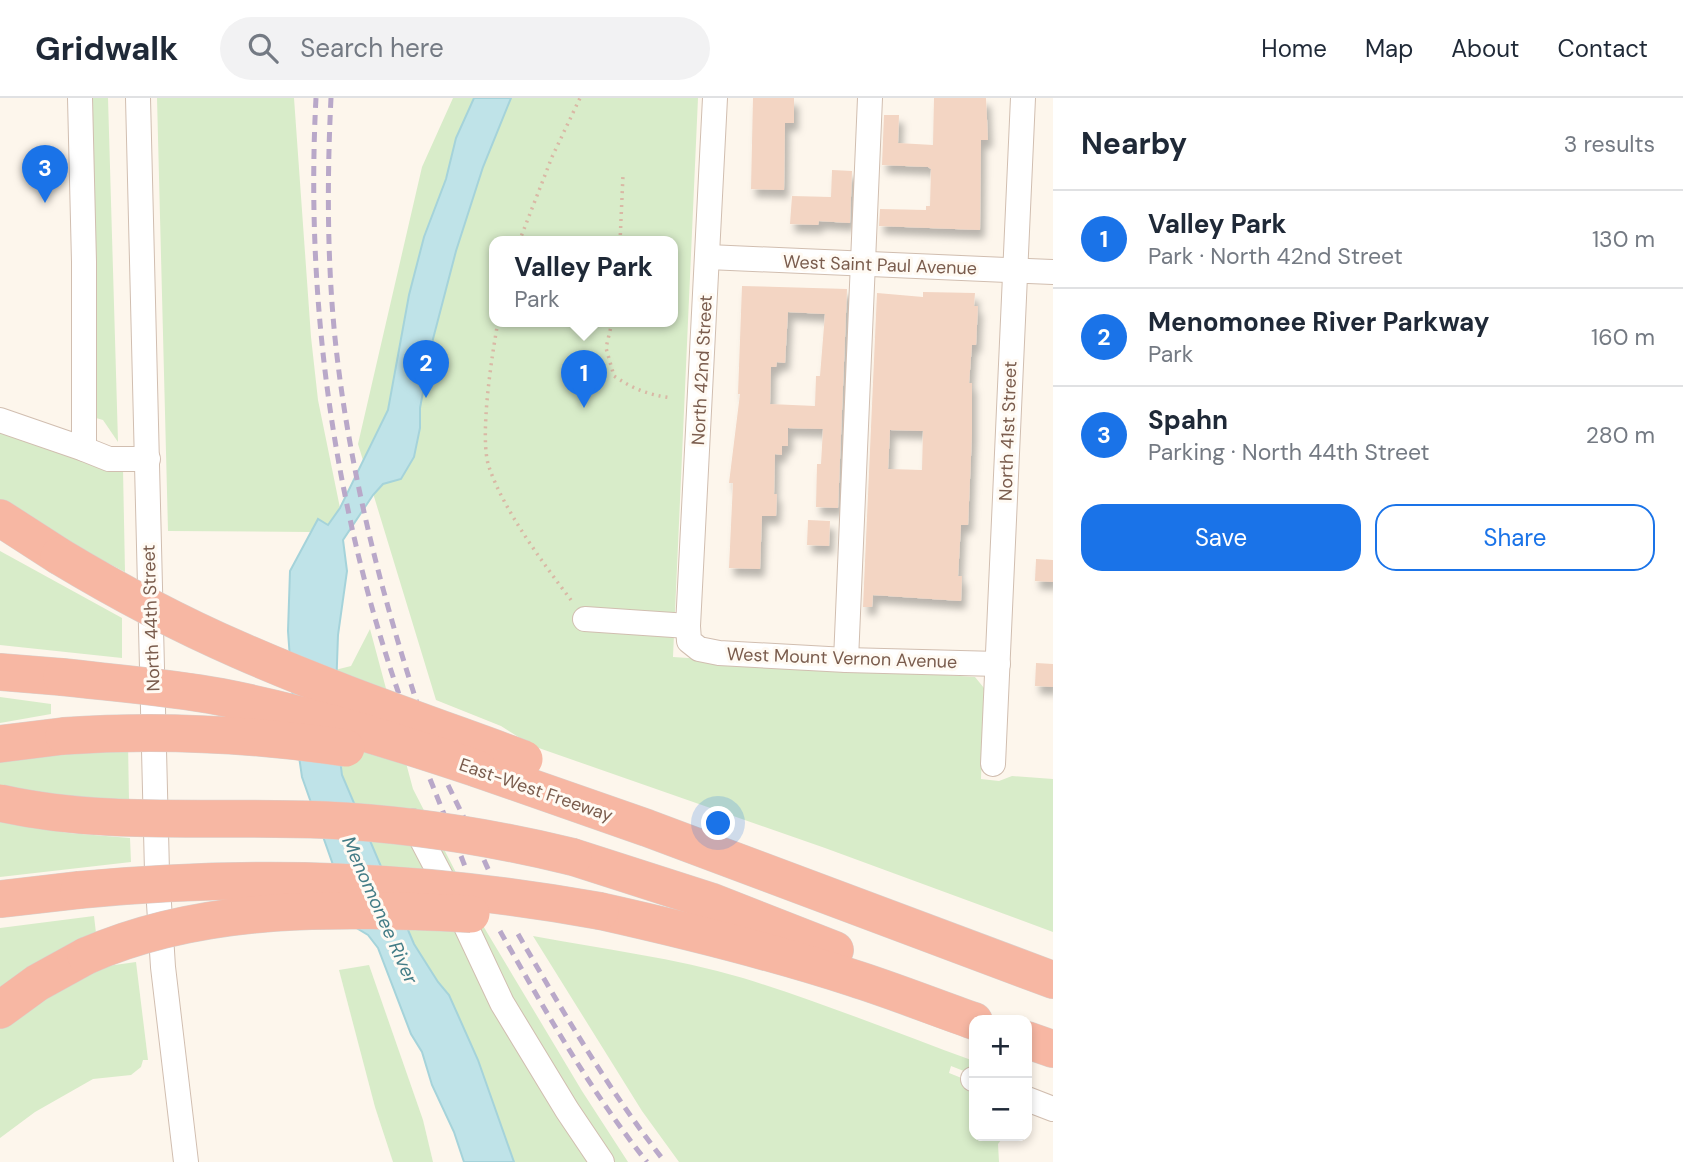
<!DOCTYPE html>
<meta charset="utf-8">
<style>
:root{--surface:#fff;--page:#f2f2f3;--text:#1f2937;--muted:#747a83;--line:#e0e1e3;--accent:#1a73e8}
body{margin:0;font-family:"DM Sans",sans-serif;background:var(--page);color:var(--text)}
.controls{position:absolute;right:21px;bottom:21px;display:grid;overflow:hidden;border-radius:14px;box-shadow:0 4px 10px #0003}
.controls button{width:63px;height:63px;display:grid;place-items:center;padding:0;border:0;border-bottom:2px solid var(--line);background:var(--surface);color:var(--text);font:35px sans-serif}
.you{position:absolute;left:719px;top:726px;width:24px;height:24px;margin:-18px;border:5px solid #fff;border-radius:50%;background:#1a73e8;box-shadow:0 0 0 10px #1a73e833}
.badge{display:grid;place-items:center;width:46px;height:46px;border-radius:50%;background:var(--accent);color:#fff;font-size:23px;font-weight:700}
.pin{position:absolute;translate:-50% -58px;filter:drop-shadow(0 2px 4px #0008)}
.pin::after{content:'';position:absolute;top:37px;width:24px;height:21px;background:inherit;clip-path:polygon(0 0,100% 0,50% 100%)}
.popup{position:absolute;left:489px;top:138px;width:189px;height:91px;box-sizing:border-box;display:grid;place-content:center;border-radius:14px;background:var(--surface);filter:drop-shadow(0 2px 5px #0005);font-size:23px;white-space:nowrap;color:var(--muted)}
.popup b{font-size:26px;color:var(--text)}
.popup::after{content:'';position:absolute;left:50%;top:100%;margin-left:-14px;border:14px solid transparent;border-top-color:var(--surface)}
.list{margin:0;padding:0;list-style:none}
h2{display:flex;justify-content:space-between;align-items:center;height:91px;margin:0;padding:0 28px;font-size:30px}
h2 small{font-size:23px;font-weight:400;color:var(--muted)}
.list li{display:grid;grid-template-columns:46px 1fr auto;gap:21px;align-items:center;box-sizing:border-box;height:98px;padding:0 28px;border-top:2px solid var(--line)}
.list b{display:block;font-size:26px;white-space:nowrap}
.list p{margin:0;font-size:23px;white-space:nowrap;color:var(--muted)}
.list em{font-size:23px;font-style:normal;color:var(--muted)}
.actions{display:flex;gap:14px;padding:21px 28px}
.actions a{flex:1;padding:16px 0;border:2px solid var(--accent);border-radius:21px;text-align:center;font-size:24px;color:var(--accent)}
.actions .main{background:var(--accent);color:#fff}
.icon{flex:none;width:38px;height:38px;fill:none;stroke:currentColor;stroke-width:2;stroke-linecap:round;stroke-linejoin:round}
.map{position:relative;flex:none;width:1053px;height:1064px;overflow:hidden}
header{display:flex;align-items:center;gap:42px;box-sizing:border-box;height:98px;padding:0 35px;background:var(--surface);border-bottom:2px solid var(--line)}
header strong{font-size:33px}
nav{display:flex;gap:38px;margin-inline-start:auto;font-size:24px}
.search{width:490px;height:63px;background:var(--page);display:flex;align-items:center;gap:18px;box-sizing:border-box;padding:0 24px;border-radius:38px;color:var(--muted);font-size:26px}
main{display:flex}
aside{flex:1;background:var(--surface)}
.map>svg:first-child{display:block}
.green{fill:#d8ecc9;fill-rule:evenodd}
.water{fill:#bfe3e8;stroke:#a5d3da;stroke-width:2}
.building{fill:#f3d5c3;fill-rule:evenodd;filter:url(#shadow)}
.lines{fill:none;stroke-linecap:round;stroke-linejoin:round}
.minor-casing{stroke:#d1beb0;stroke-width:26}
.highway-casing{stroke:#dad1cd;stroke-width:38}
.path{stroke:#d9b8a5;stroke-width:3.5;stroke-dasharray:2 5;stroke-linecap:butt}
.minor{stroke:#fff;stroke-width:24}
.highway{stroke:#f7b7a3;stroke-width:37}
.rail{stroke:#b9a8c9;stroke-width:5;stroke-dasharray:10 7;stroke-linecap:butt}
.highway-bridge-casing{stroke:#dad1cd;stroke-width:38;stroke-linecap:butt}
.highway-bridge{stroke:#f7b7a3;stroke-width:37}
.labels{text-anchor:middle;dominant-baseline:central;stroke-width:6;stroke-linejoin:round;paint-order:stroke}
.street-label{font-size:18px;fill:#7a5c4d;stroke:#fffaf3}
.water-label{font-size:19px;font-style:italic;fill:#437c86;stroke:#fffaf3}
</style>
<header>
<strong>Gridwalk</strong>
<div class="search"><svg class="icon" aria-label="search" viewBox="0 0 24 24"><circle cx="10" cy="10" r="6"/><path d="M15 15l6 6"/></svg>Search here</div>
<nav><a>Home</a><a>Map</a><a>About</a><a>Contact</a></nav>
</header>
<main>
<div class="map">
<svg width="1053" height="1064" viewBox="0 0 1053 1064">
<defs>
<filter id="shadow"><feDropShadow dx="4.5" dy="8" stdDeviation="3.5" flood-color="#0004"/></filter>
</defs>
<rect width="100%" height="100%" fill="#fdf6ec"/>
<g class="green">
<polygon points="88,0 108,0 118,344 103,322 96,320"/>
<polygon points="157,0 294,0 311,239 318,302 340,410 328,428 318,421 310,434 168,433"/>
<path d="M 453,0 L 698,0 L 673,559 L 975,579 L 984,590 L 981,681 L 999,683 L 1012,678 L 1053,681 L 1053,834 L 825,750 L 533,648 L 501,628 L 436,602 L 358,346 L 422,69 ZM 495,144 L 673,144 L 673,224 L 495,224 Z"/>
<polygon points="0,332 123,371 125,474 0,409"/>
<polygon points="0,453 122,520 122,560 0,547"/>
<polygon points="370,531 413,691 485,831 582,993 628,1064 514,1064 478,962 449,897 438,884 414,846 342,677 335,621 335,572 351,568"/>
<polygon points="0,599 51,606 51,616 0,625"/>
<polygon points="128,645 129,703 55,697 0,688 0,658"/>
<polygon points="0,724 69,735 130,740 131,764 0,779"/>
<path d="M 94,818 L 96,835 C 62,849 30,867 0,890 L 0,830 Z"/>
<path d="M 533,838 C 603,851 675,860 743,880 C 821,904 897,935 974,963 L 974,977 L 951,968 L 949,975 L 974,985 L 974,1038 L 1004,1038 L 998,1046 L 999,1064 L 679,1064 L 642,1013 Z"/>
<polygon points="136,864 148,962 143,962 141,969 131,977 93,981 35,1014 0,1040 0,929 86,871"/>
<polygon points="369,867 423,1022 433,1064 393,1064 375,1009 339,872"/>
</g>
<polygon class="water" points="474,0 511,0 483,69 456,153 433,241 420,310 420,330 414,359 401,381 383,386 373,397 343,442 347,473 338,537 335,621 342,677 414,846 438,884 449,897 478,962 514,1064 464,1064 454,1034 432,987 422,954 411,936 378,850 368,837 355,829 302,679 295,631 288,533 290,473 318,421 328,427 340,410 388,312 409,197 424,139 446,81 456,40"/>
<g class="building">
<polygon points="753,0 794,0 794,25 785,25 784,92 751,91"/>
<polygon points="934,0 986,0 988,42 981,42 980,132 879,128 880,111 926,112 926,108 930,108 931,71 928,69 882,67 884,17 899,17 898,45 933,47"/>
<polygon points="832,72 852,73 850,125 819,123 818,127 790,126 792,98 831,99"/>
<path d="M 742,188 L 847,191 L 838,410 L 816,409 L 817,366 L 821,366 L 823,331 L 788,330 L 788,348 L 782,348 L 782,357 L 775,356 L 774,396 L 777,396 L 776,418 L 762,418 L 760,471 L 729,470 L 733,385 L 729,385 L 740,296 L 738,296 ZM 788,214 L 825,216 L 820,278 L 816,278 L 815,308 L 770,306 L 771,269 L 776,269 L 777,264 L 785,265 Z"/>
<path d="M 923,194 L 975,195 L 974,208 L 978,208 L 976,247 L 972,247 L 969,285 L 972,285 L 972,336 L 968,427 L 961,427 L 958,478 L 962,478 L 961,503 L 873,497 L 872,509 L 863,509 L 877,195 L 923,199 ZM 890,332 L 923,333 L 922,372 L 888,371 Z"/>
<polygon points="808,422 830,423 829,448 807,447"/>
<polygon points="1036,461 1053,462 1053,484 1035,483"/>
<polygon points="1036,565 1053,566 1053,589 1035,588"/>
</g>
<g class="lines">
<defs>
<g id="minor">
<polyline points="138,0 157,774 163,869 186,1064"/>
<polyline points="715,0 688,528 689,543 699,551 719,555 846,562 998,566"/>
<polyline points="708,159 1053,174"/>
<polyline points="0,322 84,351 84,164 80,0"/>
<polyline points="84,351 109,361 148,361"/>
<polyline points="585,521 688,528"/>
<polyline points="846,562 870,0"/>
<polyline points="993,666 1023,0"/>
<polyline points="412,723 455,805 502,905 567,1012 602,1064"/>
<polyline points="973,981 974,981"/>
<polyline points="1027,1001 1053,1011"/>
</g>
<g id="highway">
<polyline points="0,420 59,458"/>
<polyline points="0,574 62,579"/>
<polyline points="0,646 64,638"/>
<polyline points="478,671 647,730 1053,882"/>
<polyline points="573,759 710,803 835,852"/>
<polyline points="0,801 79,792"/>
<path d="M 600,813 C 685,832 770,853 853,880 C 894,893 934,909 974,923"/>
<polyline points="0,912 37,885 86,858"/>
<polyline points="1027,942 1053,951"/>
</g>
</defs>
<use href="#minor" class="minor-casing"/>
<use href="#highway" class="highway-casing"/>
<g class="path">
<polyline points="519,144 552,59 580,0"/>
<polyline points="620,144 623,77"/>
<path d="M 498,224 C 492,256 479,340 489,369 C 504,413 543,465 571,502"/>
<path d="M 612,224 L 606,250 L 614,278 C 633,291 649,297 672,300"/>
</g>
<use href="#minor" class="minor"/>
<use href="#highway" class="highway"/>
<g class="rail">
<path d="M 316,0 C 305,203 334,410 401,602"/>
<path d="M 331,0 C 327,80 327,160 335,240 C 348,365 379,488 418,608"/>
<polyline points="430,681 446,721"/>
<polyline points="448,687 466,724"/>
<polyline points="461,758 466,771"/>
<polyline points="484,762 489,773"/>
<path d="M 500,833 C 545,912 590,993 647,1064"/>
<path d="M 518,836 C 563,914 609,993 665,1064"/>
</g>
<defs>
<g id="highway-bridge">
<path d="M 59,458 C 117,493 177,525 239,552 C 332,593 429,626 524,661"/>
<path d="M 62,579 C 115,585 169,589 221,599 C 309,616 394,643 478,671"/>
<path d="M 64,638 C 159,631 252,636 346,650"/>
<path d="M 0,705 C 107,729 216,717 325,722 C 409,726 491,739 573,759"/>
<path d="M 79,792 C 258,775 423,781 600,813"/>
<path d="M 86,858 C 206,805 342,810 471,816"/>
</g>
</defs>
<use href="#highway-bridge" class="highway-bridge-casing"/>
<use href="#highway-bridge" class="highway-bridge"/>
</g>
<g class="labels">
<g class="street-label">
<text transform="translate(880 167) rotate(2)">West Saint Paul Avenue</text>
<text transform="translate(702 272) rotate(-87)">North 42nd Street</text>
<text transform="translate(1008 333) rotate(-88)">North 41st Street</text>
<text transform="translate(151 520) rotate(-92)">North 44th Street</text>
<text transform="translate(842 560) rotate(2)">West Mount Vernon Avenue</text>
<text transform="translate(536 692) rotate(19)">East-West Freeway</text>
</g>
<g class="water-label">
<text transform="translate(380 812) rotate(66)">Menomonee River</text>
</g>
</g>
</svg>
<div class="controls">
<button>+</button>
<button>−</button>
</div>
<div class="you"></div>
<div class="pin badge" style="left:584px;top:310px">1</div>
<div class="popup"><b>Valley Park</b>Park</div>
<div class="pin badge" style="left:426px;top:300px">2</div>
<div class="pin badge" style="left:45px;top:105px">3</div>
</div>
<aside>
<h2>Nearby<small>3 results</small></h2>
<ul class="list">
<li><span class="badge">1</span><div><b>Valley Park</b><p>Park · North 42nd Street</p></div><em>130 m</em></li>
<li><span class="badge">2</span><div><b>Menomonee River Parkway</b><p>Park</p></div><em>160 m</em></li>
<li><span class="badge">3</span><div><b>Spahn</b><p>Parking · North 44th Street</p></div><em>280 m</em></li>
</ul>
<div class="actions"><a class="main">Save</a><a>Share</a></div>
</aside>
</main>
